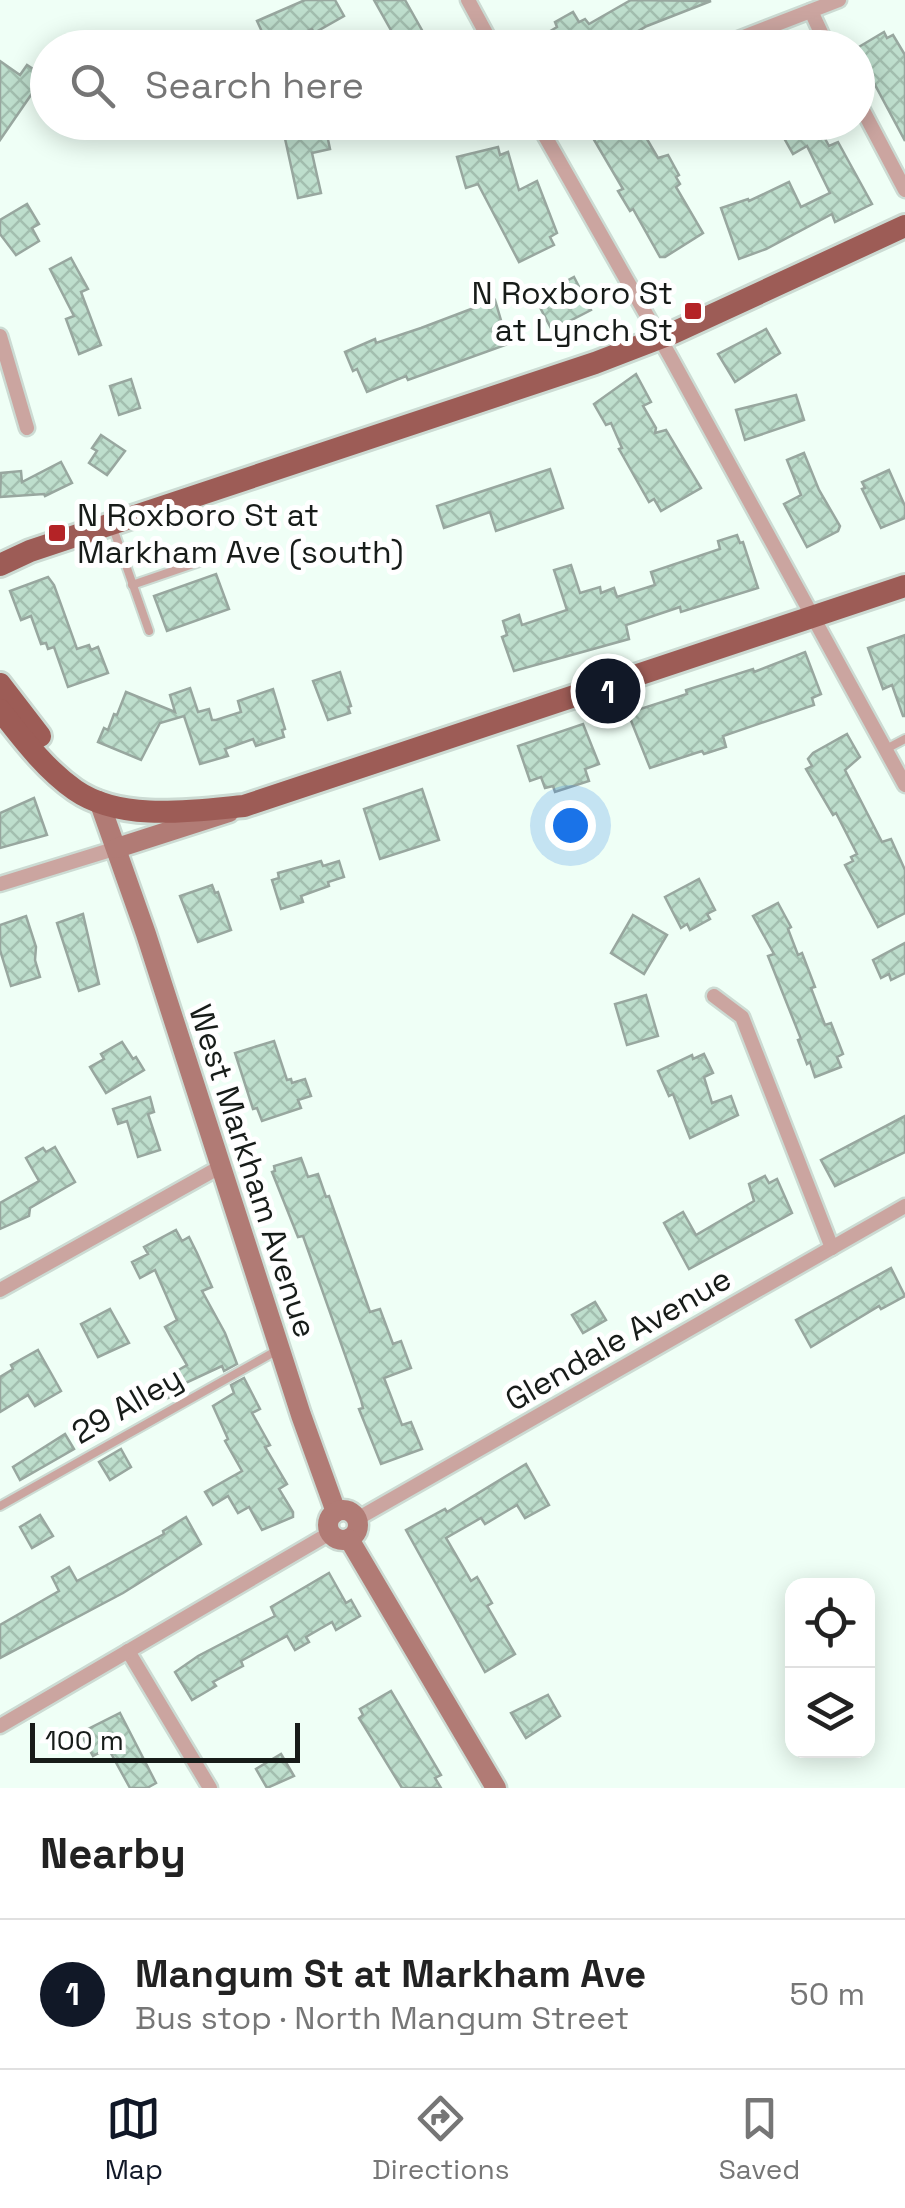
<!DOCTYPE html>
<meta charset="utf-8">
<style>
:root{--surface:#fff;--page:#f6f6f6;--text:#222;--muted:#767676;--line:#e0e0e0;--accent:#111827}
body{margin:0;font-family:"Space Grotesk",sans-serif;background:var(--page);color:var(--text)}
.controls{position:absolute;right:30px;bottom:30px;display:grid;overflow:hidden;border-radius:20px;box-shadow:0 5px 25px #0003}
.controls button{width:90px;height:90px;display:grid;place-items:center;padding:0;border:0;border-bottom:2px solid var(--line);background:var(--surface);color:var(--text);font:50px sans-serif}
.scale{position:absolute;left:30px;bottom:25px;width:270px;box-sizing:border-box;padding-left:10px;border:5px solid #171c19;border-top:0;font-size:28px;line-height:35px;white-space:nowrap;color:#171c19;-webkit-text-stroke:8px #fff;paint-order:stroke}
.you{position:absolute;left:570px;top:825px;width:35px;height:35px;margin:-25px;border:8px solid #fff;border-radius:50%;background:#1a73e8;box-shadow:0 0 0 15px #1a73e833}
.badge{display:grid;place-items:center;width:65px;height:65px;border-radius:50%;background:var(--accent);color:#fff;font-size:32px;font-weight:700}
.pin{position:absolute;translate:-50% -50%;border:5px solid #fff;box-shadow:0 2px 10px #0006}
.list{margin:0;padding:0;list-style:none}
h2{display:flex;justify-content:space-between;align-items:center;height:130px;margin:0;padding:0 40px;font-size:42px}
h2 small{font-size:32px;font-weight:400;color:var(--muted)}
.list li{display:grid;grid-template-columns:65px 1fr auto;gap:30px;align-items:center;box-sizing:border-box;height:150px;padding:0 40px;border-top:2px solid var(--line)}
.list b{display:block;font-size:38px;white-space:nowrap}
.list p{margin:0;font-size:32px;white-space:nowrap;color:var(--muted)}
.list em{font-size:32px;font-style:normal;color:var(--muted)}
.icon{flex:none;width:55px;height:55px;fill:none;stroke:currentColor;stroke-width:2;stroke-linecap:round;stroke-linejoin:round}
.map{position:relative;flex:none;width:905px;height:1788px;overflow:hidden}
.search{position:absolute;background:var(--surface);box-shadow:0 5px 25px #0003;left:30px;right:30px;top:30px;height:110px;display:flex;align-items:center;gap:25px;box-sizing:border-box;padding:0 35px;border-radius:55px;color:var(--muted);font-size:38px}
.sheet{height:280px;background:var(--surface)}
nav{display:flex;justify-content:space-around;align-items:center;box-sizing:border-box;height:140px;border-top:2px solid var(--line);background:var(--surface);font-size:28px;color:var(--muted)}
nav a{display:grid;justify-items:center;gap:5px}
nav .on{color:var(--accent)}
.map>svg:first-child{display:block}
.building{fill:url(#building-cross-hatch);stroke:#98a79f;stroke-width:2.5}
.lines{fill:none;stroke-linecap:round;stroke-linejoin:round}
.lane-casing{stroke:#ccdbd3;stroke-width:12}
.street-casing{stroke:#ccdbd3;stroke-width:19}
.secondary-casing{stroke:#ccdbd3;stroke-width:25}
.primary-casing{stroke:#ccdbd3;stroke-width:28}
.lane{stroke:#cba5a0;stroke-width:8}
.street{stroke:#cba5a0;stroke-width:14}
.secondary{stroke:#b17b75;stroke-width:20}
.primary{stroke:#9d5c56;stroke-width:22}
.poi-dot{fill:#b42326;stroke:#fff;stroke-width:4}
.labels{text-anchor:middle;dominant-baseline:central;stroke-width:10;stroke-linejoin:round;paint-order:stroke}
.poi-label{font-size:32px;fill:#171c19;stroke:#fff;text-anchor:end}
.street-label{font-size:32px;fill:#171c19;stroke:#fff}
</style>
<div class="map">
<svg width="905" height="1788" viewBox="0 0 905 1788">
<defs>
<pattern id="building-cross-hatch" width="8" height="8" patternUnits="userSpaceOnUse" patternTransform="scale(2.5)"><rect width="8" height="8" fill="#bedecd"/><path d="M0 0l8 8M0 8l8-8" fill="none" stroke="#a3beaf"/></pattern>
</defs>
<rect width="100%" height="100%" fill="#effff6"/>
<g class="building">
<polygon points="305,0 335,0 344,16 314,33 312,29 269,47 257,21"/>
<polygon points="374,0 405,0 432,48 401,48"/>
<polygon points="631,0 711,1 647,26 619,42 616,36 596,48 522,48 557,27 555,22 573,12 579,22 585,19 589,24"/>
<polygon points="884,32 887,38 893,35 905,55 905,141 858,53 857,48"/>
<polygon points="0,61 20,75 27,65 44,76 0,140"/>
<polygon points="628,122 637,122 658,158 668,155 679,175 676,177 680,184 676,187 703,233 665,257 660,257 633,209 630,211 618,191 623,189 590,133 607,123 612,132"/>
<polygon points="775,122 816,122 829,146 838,142 872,204 835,222 832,214 766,249 739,259 721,208 748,199 749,201 789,182 801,207 830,193 807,146 793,154"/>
<polygon points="307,129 308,134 326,130 330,149 312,153 321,193 298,198 284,134"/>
<polygon points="498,147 500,155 508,152 519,190 537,181 557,233 550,237 554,245 519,262 478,184 466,188 457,157"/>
<polygon points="27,204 39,224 32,228 39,241 16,255 0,234 0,220"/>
<polygon points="71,258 88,289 81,292 101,345 79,354 66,319 74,316 50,269"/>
<polygon points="574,277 591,310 552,330 535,298"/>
<polygon points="495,300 508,344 408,380 406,376 367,392 357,369 353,371 345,352 375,339 376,343 421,328"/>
<polygon points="766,329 780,353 735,382 718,354"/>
<polygon points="636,374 651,402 643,406 656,428 655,433 666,430 701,488 661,511 654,499 649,502 619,449 622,448 611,423 606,425 594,404"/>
<polygon points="131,379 140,408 119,415 110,386"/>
<polygon points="796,395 804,420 745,440 736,410"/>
<polygon points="101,435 125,451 107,475 89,463 97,451 92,448"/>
<polygon points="804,453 819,490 840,526 838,531 807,547 784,504 801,495 787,460"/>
<polygon points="61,462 72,483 45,496 44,494 0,497 1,473 21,471 22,482"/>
<polygon points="550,469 563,508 496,531 490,512 444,528 437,506"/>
<polygon points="889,470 905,506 905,518 881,528 862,489 865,488 862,482"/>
<polygon points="737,535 740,543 743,542 758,588 681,612 680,607 626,625 629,639 514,671 502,637 507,635 503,621 519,615 522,625 567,610 554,570 571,565 580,593 600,587 601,593 614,588 617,597 655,585 651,572 720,549 718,541"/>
<polygon points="216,574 229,609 167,631 154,596"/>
<polygon points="48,577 54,585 77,649 89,645 91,650 98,647 108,673 68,687 54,647 48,649 46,643 41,644 31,616 21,620 10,591"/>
<polygon points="905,635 905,716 903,716 892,685 883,689 868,648"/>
<polygon points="805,652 821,694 812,698 814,705 723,736 726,747 704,754 702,751 650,768 628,713 687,694 686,690 753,669 754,672"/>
<polygon points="340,672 351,706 348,707 350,713 328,720 313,681"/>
<polygon points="190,688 198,712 209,709 212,720 216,720 241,712 238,701 273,689 285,729 282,730 284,737 256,746 253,739 225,749 228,756 200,764 184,716 160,723 141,760 98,742 104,728 108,730 114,714 117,715 126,692 175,712 170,695"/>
<polygon points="583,724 599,764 585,769 589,781 555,792 553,786 545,788 541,777 530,781 518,746"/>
<polygon points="847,734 860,757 845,770 882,842 891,839 905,870 905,913 878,927 845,865 853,861 851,857 857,854 836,813 833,815 806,769 812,766 808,759 813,753"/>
<polygon points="422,789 439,840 380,859 364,809"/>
<polygon points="34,798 47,835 0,848 0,813"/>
<polygon points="321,861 323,866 339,861 344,877 328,882 329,886 301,896 303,902 281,909 272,880 279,878 278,873"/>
<polygon points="699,879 715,910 707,914 710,919 690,930 687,924 681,928 665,897"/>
<polygon points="212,885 215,893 218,892 231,930 198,942 180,896"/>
<polygon points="778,903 791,927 788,929 798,955 802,953 815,987 811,988 825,1025 831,1023 843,1054 837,1057 841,1067 815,1077 810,1062 807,1064 798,1040 801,1039 768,956 774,954 753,916"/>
<polygon points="83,914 99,984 79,991 57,923"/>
<polygon points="633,915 667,935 644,974 611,953"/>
<polygon points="26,916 36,947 35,960 40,977 11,986 0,950 0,925"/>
<polygon points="905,943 905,973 891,980 889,974 881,978 873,960"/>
<polygon points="646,995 658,1036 627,1045 615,1004"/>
<polygon points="274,1041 287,1080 291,1079 292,1083 305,1079 311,1096 298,1100 301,1108 262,1121 257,1108 253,1109 235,1053"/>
<polygon points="122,1042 133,1059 136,1057 144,1070 106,1093 90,1067 104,1059 101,1054"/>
<polygon points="704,1054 713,1073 704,1077 712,1103 731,1096 738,1115 690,1138 673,1094 669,1096 658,1071 692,1055 693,1059"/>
<polygon points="150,1097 154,1112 148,1114 160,1150 138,1157 127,1121 118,1124 113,1109"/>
<polygon points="905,1116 905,1152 835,1186 821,1160"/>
<polygon points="55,1147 75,1182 30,1208 29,1216 0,1229 0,1203 39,1181 26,1158 43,1148 46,1152"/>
<polygon points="301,1158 308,1177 318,1174 326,1197 329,1196 370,1312 380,1309 393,1344 401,1341 411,1368 384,1378 402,1425 411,1422 422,1449 381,1464 359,1409 363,1408 361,1400 303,1236 298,1237 272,1172 275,1171 274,1166"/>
<polygon points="765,1176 769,1183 777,1179 792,1213 689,1269 664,1223 683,1212 696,1235 754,1201 749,1184"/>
<polygon points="176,1230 182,1241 189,1237 197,1253 212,1287 202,1291 225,1333 237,1364 224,1371 222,1366 179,1386 181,1391 168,1398 158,1382 187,1365 165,1327 177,1320 155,1270 140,1278 132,1262 148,1254 144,1247"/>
<polygon points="891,1268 905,1296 881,1309 879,1306 811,1347 796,1320"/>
<polygon points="595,1302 606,1320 583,1333 572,1315"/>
<polygon points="110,1309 129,1343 98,1357 81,1324"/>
<polygon points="38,1350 61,1391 35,1406 28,1395 0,1412 0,1377 13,1369 11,1365"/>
<polygon points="244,1378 260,1409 252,1413 270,1445 265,1447 287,1484 279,1489 293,1512 293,1517 262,1530 249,1507 238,1513 228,1496 213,1505 205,1492 242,1471 225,1441 228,1439 213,1406 234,1393 231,1385"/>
<polygon points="65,1434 74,1449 20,1480 13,1467"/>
<polygon points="121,1449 131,1467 110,1480 99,1462"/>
<polygon points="526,1464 549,1505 525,1518 517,1505 485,1524 481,1518 446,1538 471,1581 477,1577 492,1603 487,1606 515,1654 485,1672 406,1530 445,1509 447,1512"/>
<polygon points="40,1515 53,1536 32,1548 20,1527"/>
<polygon points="186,1517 201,1544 123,1593 0,1658 0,1625 59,1591 52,1577 69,1567 77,1581 164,1534 163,1531"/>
<polygon points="329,1573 346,1603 351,1600 360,1616 336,1630 332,1622 306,1637 309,1642 295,1650 287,1636 241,1661 243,1666 213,1682 216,1686 192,1700 175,1672 198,1656 275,1616 271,1607"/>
<polygon points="391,1691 441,1775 435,1778 441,1788 402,1788 359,1718 363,1715 360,1709"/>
<polygon points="548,1695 560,1716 526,1738 511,1713"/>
<polygon points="120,1713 156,1783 147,1788 130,1788 108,1748 93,1756 80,1733"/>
<polygon points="281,1754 294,1776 267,1788 256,1769"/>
</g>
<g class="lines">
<defs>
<g id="lane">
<polyline points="113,528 149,631"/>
<polyline points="132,585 205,560"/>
<polyline points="886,749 905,739"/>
<polyline points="0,1506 276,1351"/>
</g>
<g id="street">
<polyline points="468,0 494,48"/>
<polyline points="811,11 828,48"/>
<polyline points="715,48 839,0"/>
<polyline points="858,101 905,190"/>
<polyline points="537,122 671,358 905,785"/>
<polyline points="0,336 27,428"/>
<polyline points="0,884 117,848"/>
<polyline points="714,996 742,1017 832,1248"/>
<polyline points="0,1290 220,1167"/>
<polyline points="357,1519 905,1206"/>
<polyline points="128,1651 210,1788"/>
<polyline points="0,1726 330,1533"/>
</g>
<g id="secondary">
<polyline points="99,801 146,934 301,1415 336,1512"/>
<polyline points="117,848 229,812"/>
<circle cx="343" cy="1525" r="15"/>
<polyline points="349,1539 496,1788"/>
</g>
<g id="primary">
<polyline points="0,565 30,551 595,363 673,333 905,226"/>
<polyline points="0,684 40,736"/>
<path d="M 0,710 C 22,738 45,769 75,790 C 121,822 192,811 244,806 L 905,586"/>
</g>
</defs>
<use href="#lane" class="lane-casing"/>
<use href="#street" class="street-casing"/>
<use href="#secondary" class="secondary-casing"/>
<use href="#primary" class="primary-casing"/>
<use href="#lane" class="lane"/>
<use href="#street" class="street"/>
<use href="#secondary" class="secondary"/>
<use href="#primary" class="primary"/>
</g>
<g class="poi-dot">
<rect x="683" y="301" width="20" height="20" rx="5"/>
<rect x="47" y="523" width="20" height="20" rx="5"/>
</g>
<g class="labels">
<g class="poi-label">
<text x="673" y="293">N Roxboro St<tspan x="673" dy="37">at Lynch St</tspan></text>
<text x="77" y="515" text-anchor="start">N Roxboro St at<tspan x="77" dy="37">Markham Ave (south)</tspan></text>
</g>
<g class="street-label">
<text transform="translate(253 1171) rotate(72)">West Markham Avenue</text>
<text transform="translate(618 1339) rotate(-30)">Glendale Avenue</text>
<text transform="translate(127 1405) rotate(-30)">29 Alley</text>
</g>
</g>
</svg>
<div class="controls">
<button><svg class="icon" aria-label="locate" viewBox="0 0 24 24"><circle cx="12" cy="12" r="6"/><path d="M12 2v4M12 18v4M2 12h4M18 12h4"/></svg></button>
<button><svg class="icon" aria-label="layers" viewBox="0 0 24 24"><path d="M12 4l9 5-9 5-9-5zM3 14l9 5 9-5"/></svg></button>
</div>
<div class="scale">100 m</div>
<div class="you"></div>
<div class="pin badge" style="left:608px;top:691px">1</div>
<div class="search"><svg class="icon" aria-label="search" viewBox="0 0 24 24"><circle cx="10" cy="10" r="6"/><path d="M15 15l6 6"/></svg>Search here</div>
</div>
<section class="sheet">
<h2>Nearby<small></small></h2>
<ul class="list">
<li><span class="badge">1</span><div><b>Mangum St at Markham Ave</b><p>Bus stop · North Mangum Street</p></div><em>50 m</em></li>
</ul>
</section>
<nav>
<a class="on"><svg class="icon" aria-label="map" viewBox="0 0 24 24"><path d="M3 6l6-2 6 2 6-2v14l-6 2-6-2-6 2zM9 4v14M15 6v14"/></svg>Map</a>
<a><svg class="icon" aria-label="directions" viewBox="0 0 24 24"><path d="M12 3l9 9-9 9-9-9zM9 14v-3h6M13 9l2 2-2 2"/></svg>Directions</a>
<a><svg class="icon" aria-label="saved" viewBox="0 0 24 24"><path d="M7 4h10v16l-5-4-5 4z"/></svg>Saved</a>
</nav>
